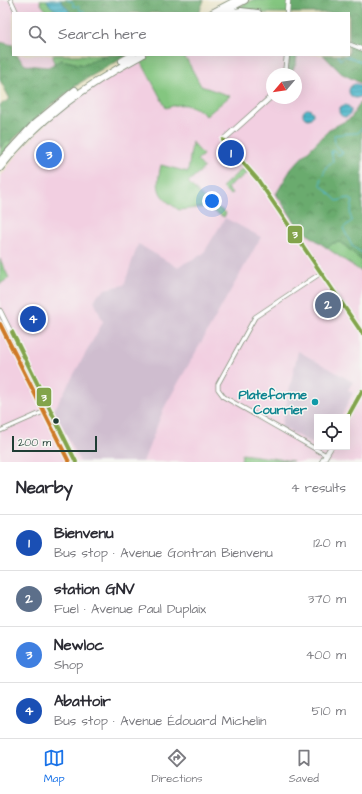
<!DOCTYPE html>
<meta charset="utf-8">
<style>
:root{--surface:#fff;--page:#f2f2f3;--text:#2b2b33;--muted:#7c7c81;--line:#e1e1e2;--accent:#1a73e8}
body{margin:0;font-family:"Architects Daughter",sans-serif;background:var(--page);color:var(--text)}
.controls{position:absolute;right:12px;bottom:12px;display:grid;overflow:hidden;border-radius:0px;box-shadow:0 4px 16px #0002}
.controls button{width:36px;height:36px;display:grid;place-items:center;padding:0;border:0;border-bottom:1px solid var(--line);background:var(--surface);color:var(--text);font:20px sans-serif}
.compass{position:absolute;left:266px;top:68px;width:36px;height:36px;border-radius:50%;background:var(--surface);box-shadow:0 4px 16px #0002;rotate:241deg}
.scale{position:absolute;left:12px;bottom:10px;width:85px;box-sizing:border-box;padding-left:4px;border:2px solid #1f3d34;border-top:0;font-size:11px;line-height:14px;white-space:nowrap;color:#1f3d34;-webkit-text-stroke:3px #f6f6f2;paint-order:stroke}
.you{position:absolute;left:212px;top:201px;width:14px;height:14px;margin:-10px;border:3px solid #fff;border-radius:50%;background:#1a73e8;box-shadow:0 0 0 6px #1a73e833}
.badge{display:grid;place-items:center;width:26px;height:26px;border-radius:50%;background:var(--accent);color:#fff;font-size:13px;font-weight:700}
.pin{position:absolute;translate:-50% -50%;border:2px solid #fff;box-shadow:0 1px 4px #0006}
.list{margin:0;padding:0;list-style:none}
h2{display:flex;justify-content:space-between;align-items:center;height:52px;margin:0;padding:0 16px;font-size:17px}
h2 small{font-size:13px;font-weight:400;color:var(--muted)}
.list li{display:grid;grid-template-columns:26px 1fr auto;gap:12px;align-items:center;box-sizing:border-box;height:56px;padding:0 16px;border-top:1px solid var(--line)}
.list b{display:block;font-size:15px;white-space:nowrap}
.list p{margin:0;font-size:13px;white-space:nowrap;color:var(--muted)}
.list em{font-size:13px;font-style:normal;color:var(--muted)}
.icon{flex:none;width:22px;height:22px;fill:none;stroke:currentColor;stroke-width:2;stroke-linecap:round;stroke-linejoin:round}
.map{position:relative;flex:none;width:362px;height:462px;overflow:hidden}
.search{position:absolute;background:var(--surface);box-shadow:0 4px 16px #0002;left:12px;right:12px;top:12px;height:44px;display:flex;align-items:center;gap:10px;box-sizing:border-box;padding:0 14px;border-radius:0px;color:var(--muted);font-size:15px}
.sheet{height:276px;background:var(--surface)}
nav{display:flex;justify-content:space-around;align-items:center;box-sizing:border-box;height:56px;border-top:1px solid var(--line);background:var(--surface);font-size:11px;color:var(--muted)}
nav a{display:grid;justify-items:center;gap:2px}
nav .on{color:var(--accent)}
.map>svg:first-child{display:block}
.built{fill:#f2cfe1;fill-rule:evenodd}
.industrial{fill:#cfbdcf}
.grass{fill:#84c680;stroke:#52825a}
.forest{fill:url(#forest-crowns);stroke:#457451}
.water{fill:url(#water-rules);stroke:#377a80}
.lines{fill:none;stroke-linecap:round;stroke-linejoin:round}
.stream{stroke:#4fb8cc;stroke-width:1}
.street-casing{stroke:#84907c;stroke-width:5}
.secondary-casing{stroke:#84907c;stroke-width:6}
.highway-casing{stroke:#84907c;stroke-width:8}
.street{stroke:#fff;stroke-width:3.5}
.secondary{stroke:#fff;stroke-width:4.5}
.highway{stroke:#fff;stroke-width:6}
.bus-1-casing{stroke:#f6f6f2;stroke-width:7}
.bus-2-casing{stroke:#f6f6f2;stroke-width:7}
.bus-1{stroke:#82a44b;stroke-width:4}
.bus-2{stroke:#cf7a26;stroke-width:4}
.culture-dot{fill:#0f9aa8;stroke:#f6f6f2;stroke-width:1.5}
.bus-dot{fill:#1f3d34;stroke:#f6f6f2;stroke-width:1.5}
.labels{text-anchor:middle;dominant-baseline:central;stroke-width:3;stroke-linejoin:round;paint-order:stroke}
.culture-label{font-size:13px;font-weight:bold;fill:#0d838f;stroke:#f6f6f2;text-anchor:end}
.line-badge{stroke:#f6f6f2;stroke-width:1.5}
.badge-label{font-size:11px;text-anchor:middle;font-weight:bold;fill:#fff}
</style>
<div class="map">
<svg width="362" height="462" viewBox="0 0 362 462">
<defs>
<pattern id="forest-crowns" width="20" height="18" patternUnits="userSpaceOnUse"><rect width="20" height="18" fill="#6bab6e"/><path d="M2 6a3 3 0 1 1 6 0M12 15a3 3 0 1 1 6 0" fill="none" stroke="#578c5b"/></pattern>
<pattern id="water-rules" width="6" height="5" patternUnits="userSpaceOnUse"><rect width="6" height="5" fill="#4fb8cc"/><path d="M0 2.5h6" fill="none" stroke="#4197a6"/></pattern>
</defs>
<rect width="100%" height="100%" fill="#f6f6f2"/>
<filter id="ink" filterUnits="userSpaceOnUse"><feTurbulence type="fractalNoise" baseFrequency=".025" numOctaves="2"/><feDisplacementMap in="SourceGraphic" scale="8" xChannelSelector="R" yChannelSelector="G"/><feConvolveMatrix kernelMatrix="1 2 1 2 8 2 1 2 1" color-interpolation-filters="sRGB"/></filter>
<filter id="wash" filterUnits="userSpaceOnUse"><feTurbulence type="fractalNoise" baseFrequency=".012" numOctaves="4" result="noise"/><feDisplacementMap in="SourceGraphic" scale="16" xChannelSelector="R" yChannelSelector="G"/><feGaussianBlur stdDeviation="0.9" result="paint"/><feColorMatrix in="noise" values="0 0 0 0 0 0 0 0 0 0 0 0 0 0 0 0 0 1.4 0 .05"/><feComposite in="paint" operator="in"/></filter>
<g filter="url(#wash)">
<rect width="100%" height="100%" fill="#eae4c5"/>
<g class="built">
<polygon points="0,0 40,0 41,4 48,13 13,13 13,45 11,46 0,42"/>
<polygon points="17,55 53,55 54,64 48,67 25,65"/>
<path d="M 182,55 L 289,55 L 288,74 L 272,74 L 272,98 L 296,98 L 296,74 L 290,74 L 296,64 L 297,55 L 323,55 L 341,73 L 362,84 L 362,100 L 351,118 L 330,129 L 299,228 L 362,272 L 362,462 L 0,462 L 0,284 L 9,278 L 0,259 L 0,177 L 17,155 L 43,127 L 67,106 L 93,87 L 141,61 L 166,108 L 183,104 L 200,110 L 206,116 L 230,96 L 201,86 L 187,60 ZM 317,417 L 347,417 L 347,447 L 317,447 Z"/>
</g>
<g class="industrial">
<polygon points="225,218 261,237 164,408 143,462 80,462 54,410 103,322 94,301 98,294 102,293 105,289 124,285 138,244 177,267 203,254"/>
<polygon points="298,351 353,382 348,390 353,393 341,417 317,417 317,446 281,427"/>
</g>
<g class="grass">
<polygon points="40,0 47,0 50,5 60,13 48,13 41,4"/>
<polygon points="252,0 291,0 289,13 230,13"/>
<polygon points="53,55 105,55 84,65 61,60 54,64"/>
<path d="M 152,55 L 182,55 L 187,60 L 201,86 L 230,96 L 206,116 C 194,104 182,102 166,108 L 141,61 Z"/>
<path d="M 14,139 L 1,157 L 0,158 C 0,146 3,143 14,139 Z"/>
<path d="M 192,142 L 203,155 L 197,160 L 204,168 L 188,182 L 204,199 L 226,213 L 224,217 L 206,207 L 179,210 C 158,196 155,191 161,165 L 188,172 Z"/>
<polygon points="243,168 248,174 245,174 239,180 237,179 227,188 232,194 230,195 222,187"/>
<polygon points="341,242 362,261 362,272 327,248 333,243"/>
<polygon points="0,259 9,278 0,284"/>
<polygon points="242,454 293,461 241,462"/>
</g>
<g class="forest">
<polygon points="60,0 204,0 199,13 71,13"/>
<polygon points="291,0 362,0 362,84 341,73 323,55 349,55 349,13 289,13"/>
<polygon points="0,42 13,45 13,55 17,55 25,65 48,67 61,60 84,65 105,55 128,55 81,82 48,108 14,139 4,143 0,148 0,105 10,99 0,80"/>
<polygon points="289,55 297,55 296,64 290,74 288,74"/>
<polygon points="362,100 362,261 341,242 333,243 327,248 299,228 276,194 291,169 301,158 330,129 351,118"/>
</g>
<g class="water">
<path d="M 47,0 L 60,0 L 71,13 C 61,13 51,11 47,0 Z"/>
<circle cx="356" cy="91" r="7"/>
<circle cx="345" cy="111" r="6"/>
<circle cx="308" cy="114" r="5"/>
</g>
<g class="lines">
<g class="stream">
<polyline points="67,0 73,2 74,7 79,6 80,11 83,10 86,13"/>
<polyline points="338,55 340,60 345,56 362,62"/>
<path d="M 323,175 L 326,167 L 333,161 L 331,151 L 335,151 L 338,155 L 343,153 L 335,144 L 334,135 C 343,134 349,133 358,133 L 362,128"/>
<polyline points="321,178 321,185 337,201 348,198 353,201 350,214 352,221 343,228 352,246 362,253"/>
</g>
</g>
</g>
<g filter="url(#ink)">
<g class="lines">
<defs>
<g id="street">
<polyline points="11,0 17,13"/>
<polyline points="349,44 362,49"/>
<polyline points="321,273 255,317 218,384 218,389 224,397 326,455"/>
<polyline points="0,431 50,409"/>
</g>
<g id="secondary">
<polyline points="287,13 288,0"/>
<polyline points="285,74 287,55"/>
<polyline points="272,96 223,140 258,180 362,333"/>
<polyline points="0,311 76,462"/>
<polyline points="347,418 362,391"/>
<polyline points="322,462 331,447"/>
</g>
<g id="highway">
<polyline points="212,13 237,0"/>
<polyline points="221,13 245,0"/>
<polyline points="229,13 241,11 258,13"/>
<polyline points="122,61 133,55"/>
<polyline points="0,161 35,123 75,90"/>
<path d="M 0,168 C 37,119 88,84 142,55"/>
</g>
</defs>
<use href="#street" class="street-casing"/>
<use href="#secondary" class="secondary-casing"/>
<use href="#highway" class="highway-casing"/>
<use href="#street" class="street"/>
<use href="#secondary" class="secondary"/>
<use href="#highway" class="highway"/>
<defs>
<g id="bus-1">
<polyline points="223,140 258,180 362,333"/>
<polyline points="12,332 76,462"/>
<polyline points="347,418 362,391"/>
</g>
<polyline id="bus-2" points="0,324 69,462"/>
</defs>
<use href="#bus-1" class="bus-1-casing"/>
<use href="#bus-2" class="bus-2-casing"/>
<use href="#bus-1" class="bus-1"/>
<use href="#bus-2" class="bus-2"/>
</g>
</g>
<circle class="culture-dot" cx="315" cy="402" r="4"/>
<circle class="bus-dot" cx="56" cy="421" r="3.5"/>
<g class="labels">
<g class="culture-label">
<text x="307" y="395">Plateforme<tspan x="307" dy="15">Courrier</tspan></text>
</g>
</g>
<g class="line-badge">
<rect x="287" y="225" width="16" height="19" rx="4" fill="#82a44b"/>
<rect x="36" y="387" width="16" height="20" rx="4" fill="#82a44b"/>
</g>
<g class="badge-label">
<text x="295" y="238">3</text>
<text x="44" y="401">3</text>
</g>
</svg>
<div class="controls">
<button><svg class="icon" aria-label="locate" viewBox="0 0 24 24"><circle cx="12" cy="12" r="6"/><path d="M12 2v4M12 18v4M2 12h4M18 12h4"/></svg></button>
</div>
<svg class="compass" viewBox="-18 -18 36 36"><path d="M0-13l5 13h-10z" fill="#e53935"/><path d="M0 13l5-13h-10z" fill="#7c7c81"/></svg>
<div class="scale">200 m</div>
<div class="you"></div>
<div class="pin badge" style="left:231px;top:153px;background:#1a4fb4">1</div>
<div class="pin badge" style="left:328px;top:305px;background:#5c6f8a">2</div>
<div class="pin badge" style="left:49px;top:155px;background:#3f7fe0">3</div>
<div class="pin badge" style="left:33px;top:319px;background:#1a4fb4">4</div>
<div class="search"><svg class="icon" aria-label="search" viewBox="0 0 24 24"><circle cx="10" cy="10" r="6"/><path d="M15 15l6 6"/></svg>Search here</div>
</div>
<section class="sheet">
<h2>Nearby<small>4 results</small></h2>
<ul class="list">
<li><span class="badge" style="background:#1a4fb4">1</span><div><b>Bienvenu</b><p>Bus stop · Avenue Gontran Bienvenu</p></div><em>120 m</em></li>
<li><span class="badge" style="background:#5c6f8a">2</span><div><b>station GNV</b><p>Fuel · Avenue Paul Duplaix</p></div><em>370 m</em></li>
<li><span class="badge" style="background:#3f7fe0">3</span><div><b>Newloc</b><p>Shop</p></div><em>400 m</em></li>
<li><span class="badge" style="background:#1a4fb4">4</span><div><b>Abattoir</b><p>Bus stop · Avenue Édouard Michelin</p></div><em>510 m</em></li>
</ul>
</section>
<nav>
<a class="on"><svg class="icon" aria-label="map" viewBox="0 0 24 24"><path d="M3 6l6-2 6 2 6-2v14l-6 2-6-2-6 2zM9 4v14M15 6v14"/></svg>Map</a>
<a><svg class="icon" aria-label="directions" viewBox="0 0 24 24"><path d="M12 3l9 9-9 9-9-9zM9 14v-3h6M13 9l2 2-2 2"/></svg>Directions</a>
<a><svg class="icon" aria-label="saved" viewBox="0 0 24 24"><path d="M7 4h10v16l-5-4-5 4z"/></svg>Saved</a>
</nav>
